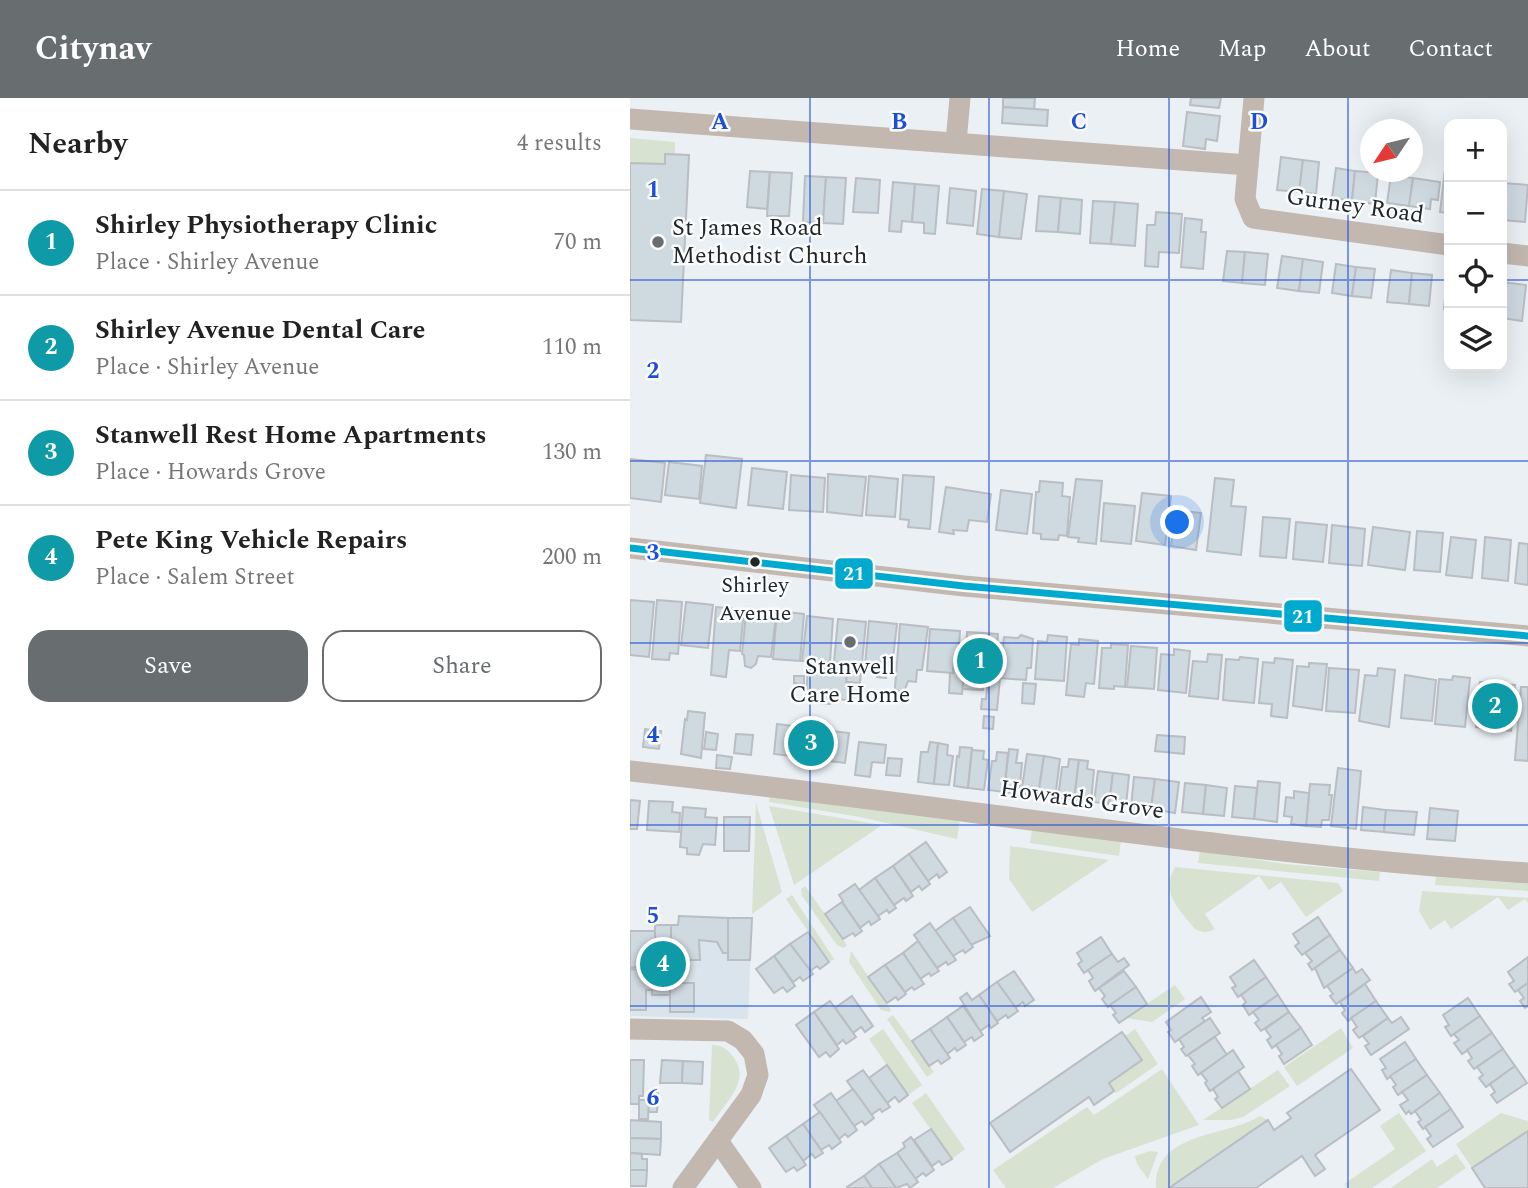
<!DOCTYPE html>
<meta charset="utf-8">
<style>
:root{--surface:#fff;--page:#f6f6f6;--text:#222;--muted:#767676;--line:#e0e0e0;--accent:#686d6f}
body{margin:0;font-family:Spectral,serif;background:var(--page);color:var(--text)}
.controls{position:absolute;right:21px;top:21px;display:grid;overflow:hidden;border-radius:14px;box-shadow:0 7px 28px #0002}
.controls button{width:63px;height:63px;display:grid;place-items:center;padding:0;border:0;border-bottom:2px solid var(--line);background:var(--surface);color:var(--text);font:35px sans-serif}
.compass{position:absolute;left:730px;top:21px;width:63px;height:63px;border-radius:50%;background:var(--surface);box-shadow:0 7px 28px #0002;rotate:235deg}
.you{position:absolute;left:548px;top:425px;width:24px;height:24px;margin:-18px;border:5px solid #fff;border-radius:50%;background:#1a73e8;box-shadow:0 0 0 10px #1a73e833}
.badge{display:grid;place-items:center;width:46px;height:46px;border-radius:50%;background:var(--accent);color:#fff;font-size:23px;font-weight:700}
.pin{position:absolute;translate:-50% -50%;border:4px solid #fff;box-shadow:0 2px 7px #0006}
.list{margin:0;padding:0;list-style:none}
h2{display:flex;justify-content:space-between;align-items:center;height:91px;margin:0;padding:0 28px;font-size:30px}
h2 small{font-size:23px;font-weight:400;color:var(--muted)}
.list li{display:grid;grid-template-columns:46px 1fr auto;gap:21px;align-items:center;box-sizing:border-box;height:105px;padding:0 28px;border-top:2px solid var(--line)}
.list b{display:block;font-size:26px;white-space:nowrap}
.list p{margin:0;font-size:23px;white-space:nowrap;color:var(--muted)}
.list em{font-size:23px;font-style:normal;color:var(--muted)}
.actions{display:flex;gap:14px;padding:21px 28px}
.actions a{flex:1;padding:16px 0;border:2px solid var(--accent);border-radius:21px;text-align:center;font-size:24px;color:var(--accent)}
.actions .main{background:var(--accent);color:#fff}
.icon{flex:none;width:38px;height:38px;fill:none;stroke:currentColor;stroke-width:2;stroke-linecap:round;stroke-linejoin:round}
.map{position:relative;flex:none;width:898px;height:1090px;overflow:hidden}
header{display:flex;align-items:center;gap:42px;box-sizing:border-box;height:98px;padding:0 35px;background:var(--accent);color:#fff}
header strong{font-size:33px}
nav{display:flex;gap:38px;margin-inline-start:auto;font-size:24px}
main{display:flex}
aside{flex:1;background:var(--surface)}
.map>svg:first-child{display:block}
.built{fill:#d9e4ed}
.green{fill:#d8e2d0}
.building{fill:#cfd9e0;stroke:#babdc1;stroke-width:2}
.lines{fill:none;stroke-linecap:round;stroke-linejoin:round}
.minor{stroke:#c2b8b0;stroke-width:21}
.bus-1-casing{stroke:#fafcfe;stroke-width:12}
.bus-1{stroke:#00a9ce;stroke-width:7}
.grid{fill:none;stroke:#1d4ed8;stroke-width:2;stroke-opacity:0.55}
.poi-dot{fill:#686d6f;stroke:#fafcfe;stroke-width:2.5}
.bus-dot{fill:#222628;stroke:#fafcfe;stroke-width:2.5}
.labels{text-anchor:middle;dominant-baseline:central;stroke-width:5;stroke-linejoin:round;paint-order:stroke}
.bus-label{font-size:22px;fill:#222628;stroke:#fafcfe}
.street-label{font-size:24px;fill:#222628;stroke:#fafcfe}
.poi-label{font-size:24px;fill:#222628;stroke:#fafcfe;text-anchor:start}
.grid-label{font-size:23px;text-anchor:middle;font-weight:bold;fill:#1d4ed8;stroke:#fafcfe;stroke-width:5;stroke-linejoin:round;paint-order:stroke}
.line-badge{stroke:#fafcfe;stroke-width:2.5}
.badge-label{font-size:19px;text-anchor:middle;font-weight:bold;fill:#fff}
</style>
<header>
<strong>Citynav</strong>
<nav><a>Home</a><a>Map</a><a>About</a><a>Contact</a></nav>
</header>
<main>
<aside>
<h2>Nearby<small>4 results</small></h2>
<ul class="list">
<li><span class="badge" style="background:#0f9aa8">1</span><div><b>Shirley Physiotherapy Clinic</b><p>Place · Shirley Avenue</p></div><em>70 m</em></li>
<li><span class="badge" style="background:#0f9aa8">2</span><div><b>Shirley Avenue Dental Care</b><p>Place · Shirley Avenue</p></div><em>110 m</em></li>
<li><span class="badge" style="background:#0f9aa8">3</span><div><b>Stanwell Rest Home Apartments</b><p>Place · Howards Grove</p></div><em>130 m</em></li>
<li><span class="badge" style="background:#0f9aa8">4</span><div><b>Pete King Vehicle Repairs</b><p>Place · Salem Street</p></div><em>200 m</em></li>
</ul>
<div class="actions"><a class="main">Save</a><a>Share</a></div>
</aside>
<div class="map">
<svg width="898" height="1090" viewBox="0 0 898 1090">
<rect width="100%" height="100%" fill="#ebf0f4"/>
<polygon class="built" points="49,818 122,820 118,921 0,918 0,833 25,833 25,827 48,827"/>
<g class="green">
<polygon points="0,40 45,44 45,57 35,66 0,65"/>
<polygon points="140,696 330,721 327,741 230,719 139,704"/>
<polygon points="126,705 152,794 122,816"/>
<polygon points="139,708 252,727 164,787"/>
<polygon points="402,731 491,742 489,758 400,745"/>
<polygon points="380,748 479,762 402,814 379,781"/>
<polygon points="570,753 655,766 750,774 749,783 568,765"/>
<path d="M 545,769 L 708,785 L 713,793 L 676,819 L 651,784 L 639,792 L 629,778 L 575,816 L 585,831 C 577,835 573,835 565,831 C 549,811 530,795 545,769 Z"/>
<polygon points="806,779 898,786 898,793 805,787"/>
<polygon points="175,788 217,847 214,850 207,847 172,798 171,791"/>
<polygon points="792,793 898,800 898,805 895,801 878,812 868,799 821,831 815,822 800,832 789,813"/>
<polygon points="162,797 204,861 199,864 156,801"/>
<polygon points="221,853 261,912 259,914 251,912 219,864"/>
<polygon points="545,887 555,901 522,924 496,920"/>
<polygon points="263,917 304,974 297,979 257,921"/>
<polygon points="711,930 723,950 667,988 654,969"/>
<polygon points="253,931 292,987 278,997 239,941"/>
<polygon points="505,931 528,966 486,995 479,985 511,962 495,938"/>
<path d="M 82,947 C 90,947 96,950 101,956 C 123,981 98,1001 83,1024 L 79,1022 Z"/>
<polygon points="532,971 569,1027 473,1061 423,1090 376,1090 363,1072 457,1009 464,1017"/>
<polygon points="648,972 660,988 613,1019 601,1022 573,1022"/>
<polygon points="296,995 335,1051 322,1061 282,1005"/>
<polygon points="769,1015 796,1053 742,1090 717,1090 714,1086 765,1051 750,1028"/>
<polygon points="871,1015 898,1023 898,1033 842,1070 826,1046"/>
<path d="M 630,1018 L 638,1022 L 539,1090 L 526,1090 C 524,1033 594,1040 630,1018 Z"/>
<polygon points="520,1053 528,1054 518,1081 507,1066 505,1058"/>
<polygon points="826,1056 836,1070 807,1090 761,1090 802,1061 807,1069"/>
</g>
<g class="building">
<polygon points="373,0 405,0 404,12 373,9"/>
<polygon points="561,0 591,0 589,10 560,7"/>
<polygon points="373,9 418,12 417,28 372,25"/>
<polygon points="557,14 590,18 587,43 576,41 575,51 553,48"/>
<polygon points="35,56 59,57 51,224 0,222 0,65 35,66"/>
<polygon points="651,59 673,62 669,94 647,92"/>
<polygon points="673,62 689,64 686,96 669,94"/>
<polygon points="816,63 819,63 819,115 810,114"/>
<polygon points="706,70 725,73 722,103 702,100"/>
<polygon points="120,73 140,74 137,111 117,109"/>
<polygon points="725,73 748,75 745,106 722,103"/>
<polygon points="140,74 162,75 159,118 137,118"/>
<polygon points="761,77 783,80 779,108 757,105"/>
<polygon points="175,78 196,79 193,125 173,124"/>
<polygon points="196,79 216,80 213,126 193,125"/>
<polygon points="226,80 250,82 248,115 223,114"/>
<polygon points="783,80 810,84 808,102 801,101 800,111 779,108"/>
<polygon points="263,84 285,86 282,124 272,123 271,134 259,133"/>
<polygon points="874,85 898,87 895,124 872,122"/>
<polygon points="285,86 309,88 305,136 294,135 294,125 282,124"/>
<polygon points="320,90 346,93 343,128 317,125"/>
<polygon points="352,91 374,93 369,139 347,136"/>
<polygon points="374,93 397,96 391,141 369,139"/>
<polygon points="409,98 431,100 428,134 406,133"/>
<polygon points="431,100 452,102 450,136 428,134"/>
<polygon points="463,103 485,104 481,146 460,145"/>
<polygon points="485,104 508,106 505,148 481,146"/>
<polygon points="526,114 552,116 549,155 529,154 528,169 515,168 517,127 525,127"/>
<polygon points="555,120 572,122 571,134 576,134 573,171 551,169"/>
<polygon points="597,153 615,154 612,185 593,183"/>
<polygon points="615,154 638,156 635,187 612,185"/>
<polygon points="652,158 673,161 669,193 647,190"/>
<polygon points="673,161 693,164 689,195 669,193"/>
<polygon points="706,166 726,169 722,198 702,195"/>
<polygon points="726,169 745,171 741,200 722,198"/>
<polygon points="761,172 782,175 779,206 757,204"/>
<polygon points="782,175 802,177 799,208 779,206"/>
<polygon points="817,180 819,180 819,212 814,211"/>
<polygon points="872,184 896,187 892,223 872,220"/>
<polygon points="76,357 112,361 106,410 70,405"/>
<polygon points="0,361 35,365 31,404 0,400"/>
<polygon points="39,364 72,368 69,401 35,397"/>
<polygon points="122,370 157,374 153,411 118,407"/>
<polygon points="198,376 236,379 232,418 197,414"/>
<polygon points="161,377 195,380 193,414 159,412"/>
<polygon points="273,377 304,379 300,431 278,429 279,422 270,421"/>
<polygon points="239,378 268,381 265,419 236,417"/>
<polygon points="585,380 604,382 601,408 616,409 611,457 577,453"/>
<polygon points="446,381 472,383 466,446 448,444 449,440 438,439"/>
<polygon points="410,383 433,385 432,398 440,399 437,438 429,437 428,442 411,441 411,436 403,435 406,394 409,394"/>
<polygon points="316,389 361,396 357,424 339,422 337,433 323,432 324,436 309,434"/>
<polygon points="371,392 402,396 397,436 366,432"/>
<polygon points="512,395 541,398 535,447 506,443"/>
<polygon points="474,405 505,408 501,446 471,443"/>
<polygon points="546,412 571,415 566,452 541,448"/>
<polygon points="633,419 660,421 656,460 630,458"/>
<polygon points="666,424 697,427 693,464 663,461"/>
<polygon points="702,427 735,431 732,468 699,465"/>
<polygon points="743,429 780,434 775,472 738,467"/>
<polygon points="787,433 813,435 810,474 784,472"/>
<polygon points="821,439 846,442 842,480 816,477"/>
<polygon points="855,439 881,442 878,483 852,480"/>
<polygon points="889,445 898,446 898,487 885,485"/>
<polygon points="0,502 24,504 19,559 0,557"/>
<polygon points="27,502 52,504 48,556 40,555 39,562 22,561"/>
<polygon points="56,504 83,507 78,550 51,547"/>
<polygon points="86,509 114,512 110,553 99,552 96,579 81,577"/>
<polygon points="147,513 174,516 170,563 143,561"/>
<polygon points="116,515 146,518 141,559 128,558 126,566 121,570 115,568 114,557 112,556"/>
<polygon points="177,518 203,521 200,564 172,563"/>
<polygon points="208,521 236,524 230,585 216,584 218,565 204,564"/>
<polygon points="239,523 267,526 262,568 257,568 256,580 247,579 248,569 235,567"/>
<polygon points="270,526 298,529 292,572 287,572 286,584 278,583 274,594 267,593 265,590"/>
<polygon points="300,531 330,533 328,563 324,563 323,575 297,573"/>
<polygon points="337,534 368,536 365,567 361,567 360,579 355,579 353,592 332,591"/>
<polygon points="391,537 403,541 401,570 397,570 396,582 370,580 374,539 388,540"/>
<polygon points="418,537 437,539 434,583 405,581 408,543 417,544"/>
<polygon points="449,541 468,543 464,586 456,585 454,599 436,597 441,546 449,547"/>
<polygon points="481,546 498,547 495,589 484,588 484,591 469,590 472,550 481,550"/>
<polygon points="501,548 527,550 524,591 497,589"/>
<polygon points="544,551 560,553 556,595 528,592 531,556 544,557"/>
<polygon points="578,556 592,557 588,601 559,598 563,563 577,564"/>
<polygon points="328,559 335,560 332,596 319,595 320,575 323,575 324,563 328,563"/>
<polygon points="610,559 628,561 624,605 593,602 596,561 609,562"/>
<polygon points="645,560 663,562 657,620 641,618 642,606 629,605 633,564 644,565"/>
<polygon points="679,565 697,566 692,612 663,608 667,568 679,569"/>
<polygon points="178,570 217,573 216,584 219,584 218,602 201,601 200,606 186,605 186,599 176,598"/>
<polygon points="699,570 729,572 725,615 696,613"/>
<polygon points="748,570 765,572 759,629 729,623 735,577 747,578"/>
<polygon points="775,577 806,582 802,623 771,620"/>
<polygon points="164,578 174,578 174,586 164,585"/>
<polygon points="823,578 840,580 835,629 805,626 809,581 822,582"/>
<polygon points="358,579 370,580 367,612 351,611 352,601 356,601"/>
<polygon points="850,584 885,587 881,633 846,629"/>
<polygon points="393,585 406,586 404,606 392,605"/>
<polygon points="891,589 898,589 898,663 885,662"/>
<polygon points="58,613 75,615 71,660 51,656 55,621 57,622"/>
<polygon points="354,618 364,619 363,631 353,630"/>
<polygon points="147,626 219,635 215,665 144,656"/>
<polygon points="15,631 31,633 29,651 13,649"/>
<polygon points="76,634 88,636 86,652 74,651"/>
<polygon points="106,636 123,637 121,657 104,655"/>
<polygon points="527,637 555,639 554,656 525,653"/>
<polygon points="229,644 256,647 254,665 242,664 240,679 225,677"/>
<polygon points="300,644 308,645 304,686 288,684 291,654 298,654"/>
<polygon points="308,645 318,647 317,657 323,658 319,687 304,686"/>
<polygon points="330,649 342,650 338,690 324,688 327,658 329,659"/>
<polygon points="379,651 388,652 386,665 392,665 389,696 374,694"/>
<polygon points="342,652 354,653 353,661 358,662 354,692 338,690"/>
<polygon points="367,654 378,655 374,694 358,692 362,663 366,663"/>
<polygon points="397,656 414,658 408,698 391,696"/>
<polygon points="87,657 102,659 100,671 86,670"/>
<polygon points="414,658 430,661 425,701 408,698"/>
<polygon points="258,660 272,661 270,678 256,677"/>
<polygon points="439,661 449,662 444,702 428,700 432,669 438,669"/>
<polygon points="449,662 458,663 457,671 464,672 461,704 444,702"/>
<polygon points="708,670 731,673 726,731 701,728"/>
<polygon points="468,673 483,675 479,706 464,704"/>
<polygon points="483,675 499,677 496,708 479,706"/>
<polygon points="504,679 525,681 521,711 501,709"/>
<polygon points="525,681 549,684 545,715 521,711"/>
<polygon points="628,683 650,685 647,724 624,721"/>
<polygon points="555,685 576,687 573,716 552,714"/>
<polygon points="680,686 700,687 699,697 702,697 699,722 692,722 691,729 676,728"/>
<polygon points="576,687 597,690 594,718 573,716"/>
<polygon points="605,688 627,690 624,721 602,719"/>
<polygon points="664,693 679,695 676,728 661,726 662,719 654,718 656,699 664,700"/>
<polygon points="0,702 10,703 7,731 0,731"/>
<polygon points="19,703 43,704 42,714 50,715 49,734 17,732"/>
<polygon points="53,709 76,711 75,719 87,720 85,747 73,746 69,757 57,756 57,750 50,749"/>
<polygon points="733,709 756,712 754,734 731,732"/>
<polygon points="800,710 828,713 825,743 797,741"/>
<polygon points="756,712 787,714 784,737 754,734"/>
<polygon points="94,719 120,719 119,753 94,753"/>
<polygon points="296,744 317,774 309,780 307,776 298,783 279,756"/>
<polygon points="279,756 300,786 292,792 289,788 281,794 263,768"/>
<polygon points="263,768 283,798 276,803 274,800 264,807 245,780"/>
<polygon points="245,780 266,810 259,815 257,812 248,818 229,792"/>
<polygon points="225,786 250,821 241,827 239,823 230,830 212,804 213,803 209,797"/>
<polygon points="212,804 232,833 225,838 223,835 213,841 195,816"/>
<polygon points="340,809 360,838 341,847 323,820"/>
<polygon points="49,818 98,820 98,855 93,855 87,844 69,842 70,862 41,862 41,827 48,827"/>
<polygon points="688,819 700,837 672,857 665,848 669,845 663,836"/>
<polygon points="98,820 122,820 120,862 98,862"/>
<polygon points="323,820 343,849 335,855 333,852 323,858 305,833"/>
<polygon points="300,825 326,862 318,867 316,864 307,870 284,837"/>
<polygon points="25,827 41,827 40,897 22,897 22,892 16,892 16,912 0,912 0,871 25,873"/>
<polygon points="0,833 25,833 25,850 18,850 17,870 0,869"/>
<polygon points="178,834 199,864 190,871 187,868 180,873 160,846"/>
<polygon points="700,837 710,852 682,872 678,866 682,863 675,855"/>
<polygon points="471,839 482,856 454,875 448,866 452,863 447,855"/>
<polygon points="288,843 309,873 301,878 299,875 290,881 273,855"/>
<polygon points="160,846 183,876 173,883 170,879 163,884 144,858"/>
<polygon points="710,852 723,870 694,890 685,870"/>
<polygon points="273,855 294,886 284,892 282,889 275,894 255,867"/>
<polygon points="482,856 488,864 494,860 499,867 465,893 459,883 463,880 458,872"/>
<polygon points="144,858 165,888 157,894 153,889 144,895 126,871"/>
<polygon points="898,859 898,885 885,894 879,886 884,883 878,874"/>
<polygon points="624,862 636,879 608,899 602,890 606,888 600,879"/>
<polygon points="255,867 276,896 268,902 266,899 257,905 238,879"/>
<polygon points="723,870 726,875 732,871 740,882 706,906 700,898 703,896 697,888"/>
<polygon points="384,873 404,902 395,908 393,904 385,910 367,884"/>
<polygon points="494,873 506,889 478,909 472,901 475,898 469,890"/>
<polygon points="636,879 648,897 619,917 613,907 616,904 611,897"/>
<polygon points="367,884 388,913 378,920 376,917 367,923 349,897"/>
<rect x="40" y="885" width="24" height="29"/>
<polygon points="898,885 898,908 895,910 890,903 894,900 888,892"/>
<polygon points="735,886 746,903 718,923 712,915 715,912 710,904"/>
<polygon points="506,889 517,906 489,925 483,917 486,915 480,907"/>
<polygon points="337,895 342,902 349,897 368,925 361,930 359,927 350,933 330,900"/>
<polygon points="648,897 659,914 631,933 625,925 629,922 623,914"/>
<polygon points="222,898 243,928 235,934 231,929 223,935 205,910"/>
<polygon points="571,899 581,914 572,920 575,923 545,944 538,934 541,932 536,924"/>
<polygon points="838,900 850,918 821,938 815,929 819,927 813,917"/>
<polygon points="200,903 226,939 216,946 213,942 207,947 184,914"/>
<polygon points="746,903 758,920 729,940 723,932 727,929 721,920"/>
<polygon points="333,908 353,937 344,943 342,939 334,944 317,919"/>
<polygon points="184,914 209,951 200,959 196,954 189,959 166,927"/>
<polygon points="659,914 671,930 642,950 637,942 641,939 635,931"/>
<polygon points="850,918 862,935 832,956 824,945 829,942 824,936"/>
<polygon points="317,919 336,947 327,953 325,950 317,956 300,931"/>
<polygon points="771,919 779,931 741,957 735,948 739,946 733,938 758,920 762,925"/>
<polygon points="580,920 590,935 556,958 551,951 554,949 549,941"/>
<polygon points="671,930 682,947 654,966 649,958 652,956 646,947"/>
<polygon points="300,931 320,960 311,966 308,962 299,968 282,943"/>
<polygon points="492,934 512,962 479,985 484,993 464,1007 459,999 380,1054 360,1025"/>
<polygon points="862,935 873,951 844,971 838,963 842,960 837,952"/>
<polygon points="585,939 597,957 568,977 562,968 565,966 558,957"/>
<polygon points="775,944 786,961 757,981 752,972 756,970 750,961"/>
<polygon points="873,951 885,968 856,989 849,980 853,977 847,969"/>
<polygon points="603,952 614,969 580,993 575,985 577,983 571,975"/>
<polygon points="786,961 797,977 768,997 763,989 766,987 760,978"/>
<polygon points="0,962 14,962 13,998 9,998 9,1006 0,1006"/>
<polygon points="32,962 53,963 52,985 30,985"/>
<polygon points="53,963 73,964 72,986 52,985"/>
<polygon points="257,967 278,997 269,1004 265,999 257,1005 239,980"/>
<polygon points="885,968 897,985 867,1005 861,997 865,994 860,986"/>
<polygon points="721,971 750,1012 685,1057 695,1071 685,1078 672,1058 626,1090 539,1090 638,1022 644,1032 661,1020 657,1015"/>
<polygon points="233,972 260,1009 252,1014 250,1011 241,1017 217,983"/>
<polygon points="608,973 620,991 592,1010 585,1001 588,999 583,991"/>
<polygon points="797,977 810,995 781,1016 779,1013 776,1016 770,1007 778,1002 772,994"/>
<polygon points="223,991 244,1020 235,1027 232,1023 224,1028 206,1003"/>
<polygon points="19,994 28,995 27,1014 18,1014"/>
<polygon points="201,995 227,1032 218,1039 215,1036 209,1041 184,1007"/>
<polygon points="810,995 821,1011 793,1031 788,1024 791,1022 785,1013"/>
<polygon points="9,1002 19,1002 18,1021 9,1021"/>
<polygon points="821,1011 833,1029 803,1049 797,1041 801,1038 795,1029"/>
<polygon points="190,1014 211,1044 202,1051 199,1047 191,1052 173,1026"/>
<polygon points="0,1022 31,1024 31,1041 0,1040"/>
<polygon points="173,1026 193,1055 185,1060 182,1056 173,1063 156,1038"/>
<polygon points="301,1031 322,1061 312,1067 309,1063 302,1068 284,1042"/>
<polygon points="898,1033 898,1090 855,1090 842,1070"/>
<polygon points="156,1038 176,1067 167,1073 164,1069 156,1074 139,1050"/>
<polygon points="281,1039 304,1072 296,1078 293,1075 285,1081 267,1055 275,1049 273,1045"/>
<polygon points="0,1040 31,1041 30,1057 0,1055"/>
<polygon points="0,1055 12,1056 12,1061 17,1061 17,1072 0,1072"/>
<polygon points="267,1055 288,1084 280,1090 277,1086 266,1090 249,1066"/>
<polygon points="249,1066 266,1090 242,1090 234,1078"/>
<polygon points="0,1072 17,1072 16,1088 0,1088"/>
<polygon points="234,1078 242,1090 218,1090 217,1089"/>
</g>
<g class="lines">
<g class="minor">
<polyline points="624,0 615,101 623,120 819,147"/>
<polyline points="0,21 618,67"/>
<polyline points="326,44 330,0"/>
<polyline points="872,155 898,158"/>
<polyline points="0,450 334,488 898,538"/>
<path d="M 0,673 C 121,686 241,701 362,717 C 540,740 719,764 898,775"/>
<polyline points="0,931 98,933 113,942 124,956 128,977 121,997 53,1090"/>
<polyline points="88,1043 121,1090"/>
</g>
<defs>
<polyline id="bus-1" points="0,450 334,488 898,538"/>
</defs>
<use href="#bus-1" class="bus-1-casing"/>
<use href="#bus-1" class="bus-1"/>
</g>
<path class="grid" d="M 180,0 L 180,1090M 359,0 L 359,1090M 539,0 L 539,1090M 718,0 L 718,1090M 0,182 L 819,182M 872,182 L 898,182M 0,363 L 898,363M 0,545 L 898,545M 0,727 L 898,727M 0,908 L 898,908"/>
<g class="poi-dot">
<circle cx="28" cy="144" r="7"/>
<circle cx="220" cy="544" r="7"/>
</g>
<circle class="bus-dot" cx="125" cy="464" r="6"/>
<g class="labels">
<g class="bus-label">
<text x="125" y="487">Shirley<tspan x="125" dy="28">Avenue</tspan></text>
</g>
<g class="street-label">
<text transform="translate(725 108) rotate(8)">Gurney Road</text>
<text transform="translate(452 702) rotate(8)">Howards Grove</text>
</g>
<g class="poi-label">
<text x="42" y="130">St James Road<tspan x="42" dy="28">Methodist Church</tspan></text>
<text x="220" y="569" text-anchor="middle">Stanwell<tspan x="220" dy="28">Care Home</tspan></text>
</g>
</g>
<g class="grid-label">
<text x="90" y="31">A</text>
<text x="269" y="31">B</text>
<text x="449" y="31">C</text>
<text x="629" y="31">D</text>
<text x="23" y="99">1</text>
<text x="23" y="280">2</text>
<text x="23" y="462">3</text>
<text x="23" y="644">4</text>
<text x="23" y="825">5</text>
<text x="23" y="1007">6</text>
</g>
<g class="line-badge">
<rect x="204" y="459" width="40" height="33" rx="7" fill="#00a9ce"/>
<rect x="653" y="501" width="40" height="34" rx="7" fill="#00a9ce"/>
</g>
<g class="badge-label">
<text x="224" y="482">21</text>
<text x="673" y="525">21</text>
</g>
</svg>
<div class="controls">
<button>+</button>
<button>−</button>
<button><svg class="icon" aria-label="locate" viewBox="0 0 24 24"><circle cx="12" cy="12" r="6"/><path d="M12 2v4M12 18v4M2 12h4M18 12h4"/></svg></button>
<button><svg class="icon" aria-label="layers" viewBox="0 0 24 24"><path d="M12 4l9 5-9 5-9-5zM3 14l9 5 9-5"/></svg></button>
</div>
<svg class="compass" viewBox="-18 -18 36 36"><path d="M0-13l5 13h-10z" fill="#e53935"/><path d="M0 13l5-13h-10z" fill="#767676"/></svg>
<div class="you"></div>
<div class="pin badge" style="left:350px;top:563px;background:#0f9aa8">1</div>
<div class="pin badge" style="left:865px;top:608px;background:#0f9aa8">2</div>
<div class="pin badge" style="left:181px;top:645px;background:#0f9aa8">3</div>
<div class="pin badge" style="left:33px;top:866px;background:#0f9aa8">4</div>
</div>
</main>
